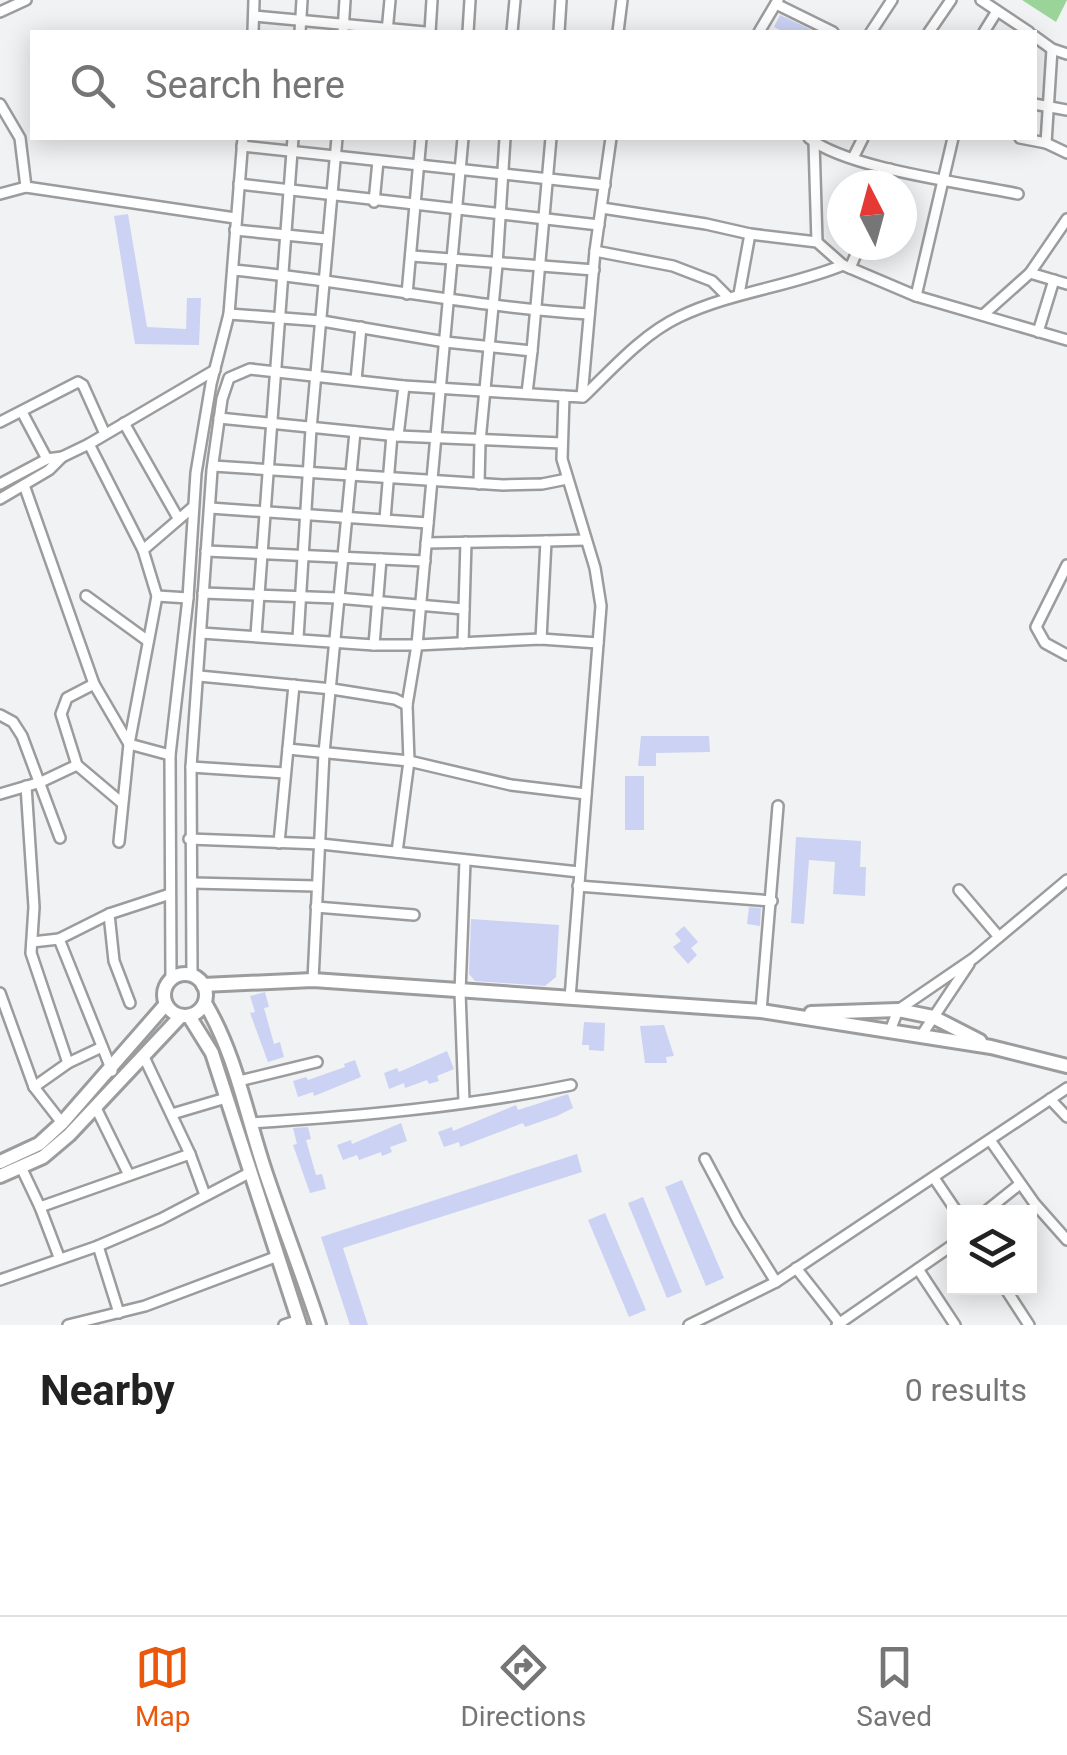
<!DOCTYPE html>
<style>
:root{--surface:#fff;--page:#f6f6f6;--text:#222;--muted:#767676;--line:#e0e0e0;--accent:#ea580c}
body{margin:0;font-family:Roboto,sans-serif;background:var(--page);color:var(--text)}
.controls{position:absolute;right:30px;bottom:30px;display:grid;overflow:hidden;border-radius:0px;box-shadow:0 5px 25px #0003}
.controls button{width:90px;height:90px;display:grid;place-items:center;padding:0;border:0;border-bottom:2px solid var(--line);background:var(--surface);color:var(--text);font:50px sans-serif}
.compass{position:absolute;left:827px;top:170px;width:90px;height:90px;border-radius:50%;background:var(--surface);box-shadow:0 5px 25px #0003;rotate:354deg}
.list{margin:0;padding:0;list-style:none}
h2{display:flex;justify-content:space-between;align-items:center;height:130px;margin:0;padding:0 40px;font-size:42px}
h2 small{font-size:32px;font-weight:400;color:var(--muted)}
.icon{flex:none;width:55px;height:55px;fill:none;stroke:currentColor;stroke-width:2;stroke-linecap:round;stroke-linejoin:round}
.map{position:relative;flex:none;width:1067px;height:1325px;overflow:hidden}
.search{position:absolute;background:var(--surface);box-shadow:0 5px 25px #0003;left:30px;right:30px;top:30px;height:110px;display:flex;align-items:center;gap:25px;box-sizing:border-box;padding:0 35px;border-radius:0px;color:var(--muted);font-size:38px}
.sheet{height:290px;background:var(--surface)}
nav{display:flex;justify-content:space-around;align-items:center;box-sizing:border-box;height:140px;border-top:2px solid var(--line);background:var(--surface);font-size:28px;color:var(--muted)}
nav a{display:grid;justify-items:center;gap:5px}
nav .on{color:var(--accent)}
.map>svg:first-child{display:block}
.green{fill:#9bd498}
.building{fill:#cbd2f4}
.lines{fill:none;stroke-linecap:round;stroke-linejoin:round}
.street-casing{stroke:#9b9c9e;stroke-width:14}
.secondary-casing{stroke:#9b9c9e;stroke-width:18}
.street{stroke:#fff;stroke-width:9}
.secondary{stroke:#fff;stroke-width:12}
</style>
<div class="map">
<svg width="1067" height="1325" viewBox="0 0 1067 1325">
<rect width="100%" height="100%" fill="#f1f2f4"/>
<polygon class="green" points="1022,0 1067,0 1056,22"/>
<g class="building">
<polygon points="780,15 816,32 784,32 774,27"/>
<polygon points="128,214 147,327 186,329 187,298 201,298 199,345 135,344 114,216"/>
<polygon points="641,736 709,736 710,752 656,753 656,766 638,766"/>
<rect x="625" y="776" width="19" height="54"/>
<polygon points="796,837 861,841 860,867 866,867 865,896 833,894 835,862 809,860 804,924 791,923"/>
<polygon points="749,907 761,908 760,926 747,924"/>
<polygon points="471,919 559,925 556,977 545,986 475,981 469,974"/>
<polygon points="684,926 698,942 691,948 697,955 688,964 673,947 681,941 675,934"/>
<polygon points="265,992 269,1007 264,1008 274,1044 280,1042 284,1057 268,1062 250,1013 255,1012 250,996"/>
<polygon points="584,1022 605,1023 604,1051 589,1050 589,1045 582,1045"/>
<polygon points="664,1025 674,1056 666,1057 667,1063 645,1063 640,1026"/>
<polygon points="447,1051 454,1069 437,1076 439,1081 429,1084 427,1080 405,1088 404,1083 389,1089 384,1073 397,1068 399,1072"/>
<polygon points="355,1060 361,1077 314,1096 313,1092 298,1097 293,1081 306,1077 308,1080 345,1067 344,1064"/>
<polygon points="568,1094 573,1108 557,1116 525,1127 523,1123 460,1147 459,1142 444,1147 438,1132 452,1127 453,1131 516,1105 518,1110"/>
<polygon points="401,1123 407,1141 390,1147 392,1152 382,1156 381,1152 359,1160 357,1155 343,1160 337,1145 351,1140 352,1144"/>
<polygon points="308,1127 311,1139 306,1140 316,1175 322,1174 326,1189 310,1193 293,1145 297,1144 293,1128"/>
<polygon points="577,1154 582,1172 343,1248 368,1325 350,1325 321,1237"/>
<polygon points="682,1180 724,1278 706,1286 665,1187"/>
<polygon points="643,1197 682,1292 667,1298 628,1203"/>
<polygon points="605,1213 646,1310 629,1317 588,1220"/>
</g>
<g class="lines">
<defs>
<g id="street">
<polyline points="981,0 1029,32"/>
<polyline points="776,4 833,32"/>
<polyline points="0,12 26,0"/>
<polyline points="254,16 425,32"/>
<polyline points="253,32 254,0"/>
<polyline points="300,32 302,0"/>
<polyline points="343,32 345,0"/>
<polyline points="387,32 390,0"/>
<polyline points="430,32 432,0"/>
<polyline points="468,32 470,0"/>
<polyline points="512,32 515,0"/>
<polyline points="559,32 561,0"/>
<polyline points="618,32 622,0"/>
<polyline points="759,32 778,0"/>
<polyline points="871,32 892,0"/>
<polyline points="929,32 951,0"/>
<polyline points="984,32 997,11"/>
<polyline points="1034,36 1052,49 1067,54"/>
<polyline points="0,104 20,138 26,187"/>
<polyline points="1034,104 1067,110"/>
<polyline points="463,138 417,645 541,639 598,643"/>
<path d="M 809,138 C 848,169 966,183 1018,194"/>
<polyline points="1020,138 1046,143 1067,153"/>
<polyline points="814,142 817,242"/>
<polyline points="1046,143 1052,49"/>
<polyline points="242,146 605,185"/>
<polyline points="853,158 863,138"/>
<polyline points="239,184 599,225"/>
<polyline points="884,185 890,169"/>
<polyline points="0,194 26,187 235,218"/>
<polyline points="374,202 378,161"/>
<polyline points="602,208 706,224 750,234 817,242 843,265 916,296 1067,340"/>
<polyline points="235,230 326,239"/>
<polyline points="595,251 673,266 712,281 729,298"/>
<polyline points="412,256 594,270"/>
<polyline points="850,268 860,245"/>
<path d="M 233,270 C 352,281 469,307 589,314"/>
<polyline points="1030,273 1067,284"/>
<polyline points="407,294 421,138"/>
<polyline points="739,294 750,234"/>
<polyline points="916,296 953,138"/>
<polyline points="229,314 322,321 445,342 532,351 551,138"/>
<polyline points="983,315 1030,273 1067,219"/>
<polyline points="1038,332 1054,280"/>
<polyline points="356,380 361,327"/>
<polyline points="527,393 532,351"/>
<path d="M 583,397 C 612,369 643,334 679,317 C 731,292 789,287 843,265"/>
<polyline points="22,412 47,459"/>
<polyline points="219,418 398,436 562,443"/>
<polyline points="0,422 78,382 83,385 105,434"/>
<polyline points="124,423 178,518"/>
<polyline points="398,436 404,386"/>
<polyline points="89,444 143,550 157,596 129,744 119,842"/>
<polyline points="213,466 503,485 542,484 567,479"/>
<polyline points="0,484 47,459 62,457 89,444 215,370"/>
<polyline points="479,484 480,441 497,265 505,138"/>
<polyline points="24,485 94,684 129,744 170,755"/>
<polyline points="0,499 49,470 62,457"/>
<polyline points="210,508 428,523"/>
<polyline points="385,519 392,435"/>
<polyline points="546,541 586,540"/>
<polyline points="426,543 546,541 541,639"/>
<polyline points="143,550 193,507"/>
<polyline points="206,551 425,561"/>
<polyline points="1067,565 1036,627 1045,643 1067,655"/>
<polyline points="203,593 337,598 464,609"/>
<polyline points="86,596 148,641"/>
<polyline points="157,596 188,598"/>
<polyline points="201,633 374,645 381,559"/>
<polyline points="256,635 293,138"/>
<polyline points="298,638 311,429 337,138"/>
<polyline points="463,643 466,542"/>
<polyline points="374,645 417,645 407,705"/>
<polyline points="199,676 332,689 395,699 407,705 409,761 397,852"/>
<polyline points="94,684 67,698 61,714 77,765 122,803"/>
<polyline points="0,715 13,722 22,736 60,838"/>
<polyline points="288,749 409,761 511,785 586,794"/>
<polyline points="191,767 285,773"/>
<polyline points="26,786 34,907 31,953 68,1063 34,1087"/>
<polyline points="0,794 41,782 77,765"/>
<polyline points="189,839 321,844 579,872"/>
<polyline points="279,843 294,685"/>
<polyline points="192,883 316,886"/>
<polyline points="578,886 772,901"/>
<polyline points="959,890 999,937"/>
<polyline points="316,907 414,915"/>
<polyline points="109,914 114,961 130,1003"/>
<polyline points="59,939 112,1071"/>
<polyline points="32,942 59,939 109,914 170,894"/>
<polyline points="192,976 191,767 212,470 222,399 229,378 250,369 404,386 564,396"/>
<polyline points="171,980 170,755 188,598 196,473 211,384 229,314 243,138"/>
<polyline points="313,980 324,753 355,432"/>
<polyline points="0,993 34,1087 62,1123"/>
<polyline points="570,998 601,606 595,568 562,459 564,396 582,397 595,251 611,138"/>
<polyline points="761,1011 778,806"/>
<polyline points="890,1031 898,1010 974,958 1067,880"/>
<polyline points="921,1036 969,964"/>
<polyline points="68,1063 102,1047"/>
<polyline points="239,1081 317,1062"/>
<polyline points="1050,1099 1067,1117"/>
<polyline points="464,1101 460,992 465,861"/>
<polyline points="95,1106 128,1173"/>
<polyline points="172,1114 226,1098"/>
<path d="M 251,1123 C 360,1116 465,1107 571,1085"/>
<polyline points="990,1140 1035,1204 1067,1240"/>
<polyline points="190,1154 205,1195"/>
<polyline points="705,1159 738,1221 776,1282"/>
<polyline points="21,1167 40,1207"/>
<polyline points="934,1178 957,1212"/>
<polyline points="985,1212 1020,1184"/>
<polyline points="98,1246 119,1313"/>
<polyline points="59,1257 40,1207 190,1154 143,1055"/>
<polyline points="796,1268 841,1325"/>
<polyline points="918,1269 955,1325"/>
<polyline points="0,1280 98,1246 161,1219 251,1172"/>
<polyline points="1005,1288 1029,1325"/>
<polyline points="68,1325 145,1306 278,1256"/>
<polyline points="284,1325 299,1320"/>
<polyline points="689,1325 776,1282 1067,1088"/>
<polyline points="837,1325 954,1244"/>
</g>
<g id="secondary">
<circle cx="185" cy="995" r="21"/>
<polyline points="203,985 313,980 761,1011 991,1047 1067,1066"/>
<path d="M 205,1003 C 236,1055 246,1114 265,1171 C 282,1222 302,1273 319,1325"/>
<polyline points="811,1013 898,1010 933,1017 980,1041"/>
<polyline points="189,1016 212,1053 300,1325"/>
<polyline points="0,1162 39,1144 62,1123 166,1004"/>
<polyline points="0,1176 43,1157 69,1135 181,1016"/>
</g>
</defs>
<use href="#street" class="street-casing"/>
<use href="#secondary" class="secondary-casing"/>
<use href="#street" class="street"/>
<use href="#secondary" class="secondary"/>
</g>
</svg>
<div class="controls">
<button><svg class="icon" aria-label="layers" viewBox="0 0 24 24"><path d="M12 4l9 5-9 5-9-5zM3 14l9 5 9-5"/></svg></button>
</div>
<svg class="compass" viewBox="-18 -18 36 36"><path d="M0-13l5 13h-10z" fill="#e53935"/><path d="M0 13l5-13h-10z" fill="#767676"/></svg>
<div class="search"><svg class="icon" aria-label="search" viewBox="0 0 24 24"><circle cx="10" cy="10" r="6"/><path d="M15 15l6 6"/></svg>Search here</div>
</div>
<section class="sheet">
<h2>Nearby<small>0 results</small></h2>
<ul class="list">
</ul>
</section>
<nav>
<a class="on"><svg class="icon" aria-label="map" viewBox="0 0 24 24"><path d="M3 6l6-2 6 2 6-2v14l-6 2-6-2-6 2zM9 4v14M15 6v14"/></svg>Map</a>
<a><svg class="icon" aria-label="directions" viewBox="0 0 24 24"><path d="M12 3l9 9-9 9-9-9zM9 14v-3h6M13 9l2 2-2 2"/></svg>Directions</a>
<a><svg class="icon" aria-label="saved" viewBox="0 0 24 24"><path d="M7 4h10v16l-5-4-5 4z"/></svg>Saved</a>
</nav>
